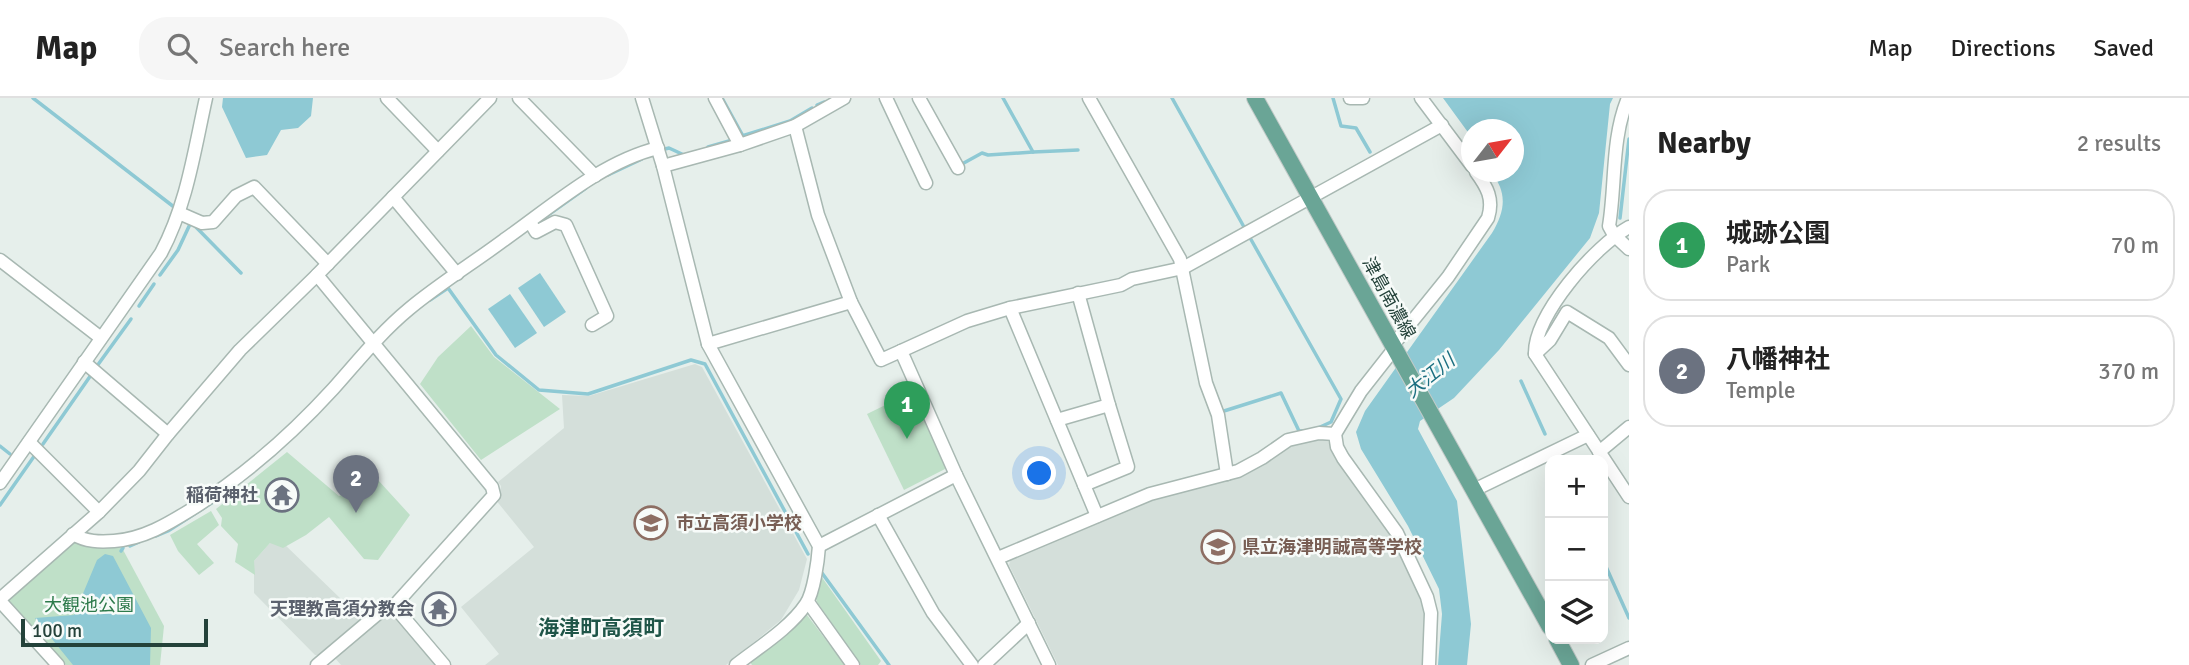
<!DOCTYPE html>
<meta charset="utf-8">
<style>
:root{--surface:#fff;--page:#f6f6f6;--text:#222;--muted:#767676;--line:#e0e0e0;--accent:#db2777}
body{margin:0;font-family:Signika,"Noto Sans JP",sans-serif;background:var(--page);color:var(--text)}
.controls{position:absolute;right:21px;bottom:21px;display:grid;overflow:hidden;border-radius:14px;box-shadow:0 7px 28px #0002}
.controls button{width:63px;height:63px;display:grid;place-items:center;padding:0;border:0;border-bottom:2px solid var(--line);background:var(--surface);color:var(--text);font:35px sans-serif}
.compass{position:absolute;left:1461px;top:21px;width:63px;height:63px;border-radius:50%;background:var(--surface);box-shadow:0 7px 28px #0002;rotate:59deg}
.scale{position:absolute;left:21px;bottom:18px;width:187px;box-sizing:border-box;padding-left:7px;border:4px solid #24423a;border-top:0;font-size:19px;line-height:24px;white-space:nowrap;color:#24423a;-webkit-text-stroke:5px #f7fbf9;paint-order:stroke}
.you{position:absolute;left:1040px;top:376px;width:24px;height:24px;margin:-18px;border:5px solid #fff;border-radius:50%;background:#1a73e8;box-shadow:0 0 0 10px #1a73e833}
.badge{display:grid;place-items:center;width:46px;height:46px;border-radius:50%;background:var(--accent);color:#fff;font-size:23px;font-weight:700}
.pin{position:absolute;translate:-50% -58px;filter:drop-shadow(0 2px 4px #0008)}
.pin::after{content:'';position:absolute;top:37px;width:24px;height:21px;background:inherit;clip-path:polygon(0 0,100% 0,50% 100%)}
.list{margin:0;padding:0;list-style:none}
h2{display:flex;justify-content:space-between;align-items:center;height:91px;margin:0;padding:0 28px;font-size:30px}
h2 small{font-size:23px;font-weight:400;color:var(--muted)}
.list li{display:grid;grid-template-columns:46px 1fr auto;gap:21px;align-items:center;box-sizing:border-box;height:112px;margin:0 14px 14px;padding:0 14px;border:2px solid var(--line);border-radius:28px}
.list b{display:block;font-size:26px;white-space:nowrap}
.list p{margin:0;font-size:23px;white-space:nowrap;color:var(--muted)}
.list em{font-size:23px;font-style:normal;color:var(--muted)}
.icon{flex:none;width:38px;height:38px;fill:none;stroke:currentColor;stroke-width:2;stroke-linecap:round;stroke-linejoin:round}
.map{position:relative;flex:none;width:1629px;height:567px;overflow:hidden}
header{display:flex;align-items:center;gap:42px;box-sizing:border-box;height:98px;padding:0 35px;background:var(--surface);border-bottom:2px solid var(--line)}
header strong{font-size:33px}
nav{display:flex;gap:38px;margin-inline-start:auto;font-size:24px}
.search{width:490px;height:63px;background:var(--page);display:flex;align-items:center;gap:18px;box-sizing:border-box;padding:0 24px;border-radius:28px;color:var(--muted);font-size:26px}
main{display:flex}
aside{flex:1;background:var(--surface)}
.map>svg:first-child{display:block}
.built{fill:#d4dfda}
.green{fill:#bfe0c8}
.water{fill:#8ec9d4}
.lines{fill:none;stroke-linecap:round;stroke-linejoin:round}
.stream{stroke:#8ec9d4;stroke-width:3.5}
.minor-casing{stroke:#a8b8b2;stroke-width:15}
.major-casing{stroke:#c2cac8;stroke-width:18}
.minor{stroke:#fff;stroke-width:12}
.major{stroke:#6aa596;stroke-width:16}
.labels{text-anchor:middle;dominant-baseline:central;stroke-width:5;stroke-linejoin:round;paint-order:stroke}
.street-label{font-size:18px;fill:#24423a;stroke:#f7fbf9}
.worship-label{font-size:18px;font-weight:bold;fill:#5b616d;stroke:#f7fbf9;text-anchor:end}
.education-label{font-size:18px;font-weight:bold;fill:#785e54;stroke:#f7fbf9;text-anchor:start}
.park-label{font-size:18px;fill:#2d7a4b;stroke:#f7fbf9}
.water-label{font-size:19px;font-style:italic;fill:#1c6f80;stroke:#f7fbf9}
.quarter-label{font-size:21px;font-weight:bold;fill:#1f5548;stroke:#f7fbf9}
</style>
<header>
<strong>Map</strong>
<div class="search"><svg class="icon" aria-label="search" viewBox="0 0 24 24"><circle cx="10" cy="10" r="6"/><path d="M15 15l6 6"/></svg>Search here</div>
<nav><a>Map</a><a>Directions</a><a>Saved</a></nav>
</header>
<main>
<div class="map">
<svg width="1629" height="567" viewBox="0 0 1629 567">
<rect width="100%" height="100%" fill="#e6efeb"/>
<g class="built">
<polygon points="695,266 702,269 807,461 799,492 781,522 726,567 485,567 499,556 461,509 534,449 495,401 500,394 501,388 498,384 564,330 562,297 589,298"/>
<polygon points="1320,338 1327,342 1392,437 1411,475 1426,514 1424,567 1058,567 1009,467 1011,460 1151,400 1239,377 1287,345"/>
<polygon points="270,445 283,445 370,529 384,516 390,514 438,567 341,567 335,560 315,557 254,495 254,463"/>
</g>
<g class="green">
<polygon points="471,228 494,259 560,311 481,362 420,286 438,259"/>
<polygon points="912,294 946,367 945,371 904,392 867,316"/>
<polygon points="287,354 339,398 378,382 410,417 378,462 364,461 329,419 306,437 283,450 270,445 254,463 255,477 235,464 238,446 221,428 222,420 216,411"/>
<polygon points="211,413 219,427 197,446 214,465 199,477 178,453 170,437"/>
<polygon points="72,444 121,448 164,528 160,567 66,567 7,500"/>
<polygon points="821,478 881,563 878,567 861,567 817,504 815,496"/>
<polygon points="807,517 845,567 752,567 750,564"/>
</g>
<g class="water">
<polygon points="223,0 313,0 311,18 298,30 281,32 267,57 246,60 222,9"/>
<path d="M 1443,0 L 1613,0 L 1610,6 L 1599,115 L 1590,140 L 1499,252 L 1454,300 L 1420,323 L 1418,331 L 1457,403 L 1471,526 L 1467,567 L 1438,567 L 1442,516 L 1439,491 L 1408,428 L 1361,351 L 1356,334 L 1365,313 L 1492,135 C 1505,113 1508,95 1491,74 L 1514,74 L 1514,32 L 1472,32 L 1471,45 L 1470,37 Z"/>
<polygon points="540,175 566,214 544,229 518,190"/>
<polygon points="510,196 537,235 515,250 488,211"/>
<polygon points="105,456 113,458 151,530 150,567 73,567 35,520 74,517 97,462"/>
</g>
<g class="lines">
<g class="stream">
<polyline points="33,0 174,109"/>
<polyline points="722,0 743,38"/>
<polyline points="1003,0 1033,54 1078,52"/>
<polyline points="1172,0 1244,129"/>
<polyline points="1333,0 1341,28 1356,30 1370,54"/>
<polyline points="817,7 824,4"/>
<polyline points="742,38 790,23 812,10"/>
<polyline points="708,49 729,43"/>
<polyline points="665,51 669,50 684,57"/>
<polyline points="962,66 982,55 988,57 1033,54"/>
<polyline points="608,77 642,61"/>
<polyline points="1620,120 1629,41"/>
<polyline points="541,122 586,90"/>
<polyline points="1249,138 1341,301 1331,324 1318,330"/>
<polyline points="160,177 178,152 191,124 241,175"/>
<polyline points="430,202 448,190 496,257 539,292 588,296 691,262 705,266 808,456"/>
<polyline points="139,208 154,186"/>
<polyline points="97,268 131,221"/>
<polyline points="1521,283 1545,336"/>
<polyline points="1224,313 1281,295 1299,333 1303,333"/>
<polyline points="43,346 91,277"/>
<polyline points="0,348 10,356"/>
<polyline points="0,407 35,357"/>
<polyline points="156,438 168,433 224,397"/>
<polyline points="130,448 139,444"/>
<polyline points="121,453 123,450"/>
<polyline points="1603,462 1629,520"/>
<polyline points="822,475 889,567"/>
</g>
<defs>
<g id="minor">
<polyline points="387,0 438,53"/>
<polyline points="519,0 595,78"/>
<path d="M 642,0 L 663,68 L 708,246 L 819,448 C 818,462 814,494 806,506 C 790,530 759,549 736,567"/>
<polyline points="715,0 740,47"/>
<polyline points="886,0 926,85"/>
<polyline points="919,0 958,70"/>
<polyline points="1089,0 1180,161 1206,285 1218,317 1227,376"/>
<polyline points="1350,0 1363,0"/>
<polyline points="1421,0 1472,68"/>
<path d="M 1628,0 C 1611,41 1616,86 1609,128 L 1614,137 L 1629,151"/>
<polyline points="795,28 818,117 851,204"/>
<polyline points="663,68 740,47 795,28 844,0"/>
<polyline points="393,99 457,176"/>
<polyline points="179,115 202,125 213,124 236,98 254,89 328,166"/>
<polyline points="530,124 536,134 555,124 566,127 607,218 592,227"/>
<path d="M 1629,129 C 1595,148 1534,217 1535,256 L 1629,399"/>
<polyline points="0,162 101,240"/>
<polyline points="317,177 492,389 494,397 394,508 381,513 317,567"/>
<polyline points="1010,210 1097,418"/>
<polyline points="708,246 851,204 881,262 901,253"/>
<path d="M 1393,247 L 1448,179 L 1488,120 C 1494,101 1487,89 1476,74"/>
<polyline points="1535,256 1550,242 1567,214 1609,240 1629,267"/>
<polyline points="84,264 168,336"/>
<polyline points="1057,322 1109,307 1078,195"/>
<polyline points="1335,336 1337,349 1343,360 1397,435 1427,499 1431,515 1429,567"/>
<polyline points="29,344 99,414"/>
<polyline points="1599,354 1629,329"/>
<path d="M 0,385 L 161,155 C 187,106 194,54 206,0"/>
<polyline points="1084,387 1128,369 1109,307"/>
<polyline points="1474,392 1588,337"/>
<polyline points="878,417 933,515 972,567"/>
<path d="M 73,436 C 86,444 100,444 114,443 C 143,441 168,426 192,411 C 244,378 291,337 333,291 C 358,263 380,235 409,211 C 439,186 473,165 504,142 C 551,109 601,64 658,50"/>
<polyline points="819,448 956,377"/>
<polyline points="998,460 1150,396 1238,373 1262,360 1288,342 1319,335 1335,336 1361,293 1394,251"/>
<polyline points="0,501 99,414 139,373 168,336 240,252 317,177 490,0"/>
<polyline points="0,503 58,567"/>
<polyline points="808,504 853,567"/>
<polyline points="394,508 444,567"/>
<polyline points="984,567 1029,525"/>
<polyline points="1049,567 956,377 901,253 967,223 1010,210 1121,187 1132,181 1183,170 1442,27"/>
<polyline points="1592,567 1629,550"/>
</g>
<g id="major">
<polyline points="1255,0 1550,529"/>
<polyline points="1557,541 1571,567"/>
</g>
</defs>
<use href="#minor" class="minor-casing"/>
<use href="#major" class="major-casing"/>
<use href="#minor" class="minor"/>
<use href="#major" class="major"/>
</g>
<defs>
<symbol id="temple-ring" viewBox="-11 -11 22 22"><circle r="9.5" fill="#f7fbf9" stroke="#6b7280" stroke-width="1.5"/><path d="M0-6L5-2H3V0L6.5 2.5H4V6H1.5V3h-3V6H-4V2.5H-6.5L-3 0V-2H-5Z" fill="#6b7280"/></symbol>
<symbol id="school-ring" viewBox="-11 -11 22 22"><circle r="9.5" fill="#f7fbf9" stroke="#8d6e63" stroke-width="1.5"/><path d="M0-5L7-2L0 1L-7-2ZM-4 1L0 2.5L4 1V4Q0 6-4 4Z" fill="#8d6e63"/></symbol>
</defs>
<g fill-rule="evenodd">
<use href="#temple-ring" x="263" y="378" width="38" height="38"/>
<use href="#school-ring" x="632" y="406" width="38" height="38"/>
<use href="#school-ring" x="1199" y="430" width="38" height="38"/>
<use href="#temple-ring" x="420" y="492" width="38" height="38"/>
</g>
<g class="labels">
<g class="street-label">
<text transform="translate(1389 200) rotate(61)">津島南濃線</text>
</g>
<g class="worship-label">
<text x="258" y="397">稲荷神社</text>
<text x="414" y="511">天理教高須分教会</text>
</g>
<g class="education-label">
<text x="676" y="425">市立高須小学校</text>
<text x="1242" y="449">県立海津明誠高等学校</text>
</g>
<g class="park-label">
<text x="89" y="507">大観池公園</text>
</g>
<g class="water-label">
<text transform="translate(1430 278) rotate(-39)">大江川</text>
</g>
<g class="quarter-label">
<text x="601" y="530">海津町高須町</text>
</g>
</g>
</svg>
<div class="controls">
<button>+</button>
<button>−</button>
<button><svg class="icon" aria-label="layers" viewBox="0 0 24 24"><path d="M12 4l9 5-9 5-9-5zM3 14l9 5 9-5"/></svg></button>
</div>
<svg class="compass" viewBox="-18 -18 36 36"><path d="M0-13l5 13h-10z" fill="#e53935"/><path d="M0 13l5-13h-10z" fill="#767676"/></svg>
<div class="scale">100 m</div>
<div class="you"></div>
<div class="pin badge" style="left:907px;top:341px;background:#2e9e5b">1</div>
<div class="pin badge" style="left:356px;top:415px;background:#6b7280">2</div>
</div>
<aside>
<h2>Nearby<small>2 results</small></h2>
<ul class="list">
<li><span class="badge" style="background:#2e9e5b">1</span><div><b>城跡公園</b><p>Park</p></div><em>70 m</em></li>
<li><span class="badge" style="background:#6b7280">2</span><div><b>八幡神社</b><p>Temple</p></div><em>370 m</em></li>
</ul>
</aside>
</main>
